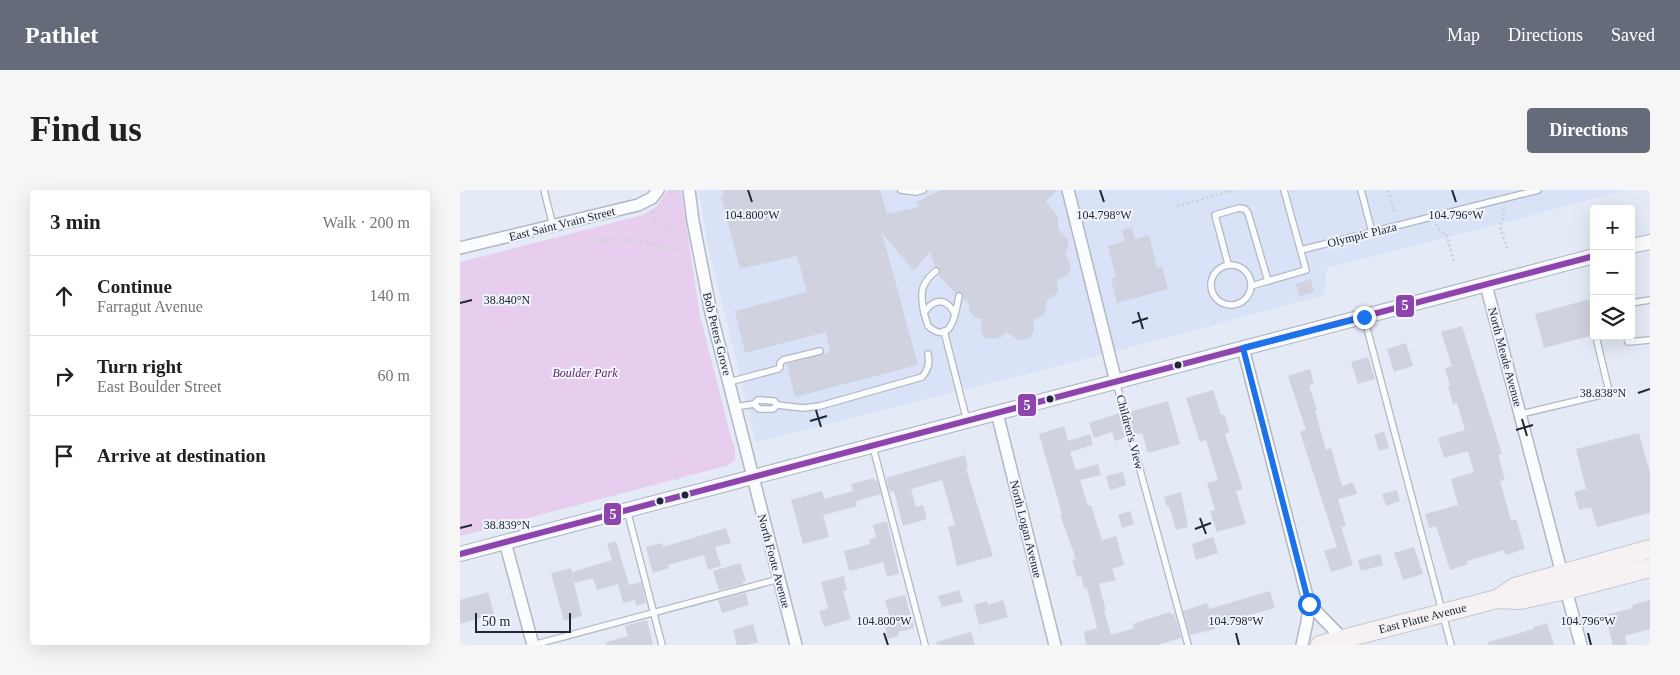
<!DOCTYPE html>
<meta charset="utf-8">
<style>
:root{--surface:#fff;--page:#f6f6f6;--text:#202124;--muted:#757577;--line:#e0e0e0;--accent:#656b79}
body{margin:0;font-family:Georgia,serif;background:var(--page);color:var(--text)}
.controls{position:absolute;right:15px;top:15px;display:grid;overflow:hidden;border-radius:5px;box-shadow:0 5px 20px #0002}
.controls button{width:45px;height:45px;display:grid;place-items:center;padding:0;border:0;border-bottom:1px solid var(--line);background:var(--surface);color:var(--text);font:25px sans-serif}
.scale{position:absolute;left:15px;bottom:12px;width:96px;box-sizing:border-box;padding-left:5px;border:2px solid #212735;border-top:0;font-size:14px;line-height:18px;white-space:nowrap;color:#212735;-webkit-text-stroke:4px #f0f4fb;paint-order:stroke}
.stop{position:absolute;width:15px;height:15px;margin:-11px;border:4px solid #1a73e8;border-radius:50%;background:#fff}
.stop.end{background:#1a73e8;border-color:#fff;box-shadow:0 1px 5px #0008}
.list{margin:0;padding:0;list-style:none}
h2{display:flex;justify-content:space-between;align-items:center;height:65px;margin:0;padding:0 20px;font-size:21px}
h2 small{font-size:16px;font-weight:400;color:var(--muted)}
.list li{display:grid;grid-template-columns:32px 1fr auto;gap:15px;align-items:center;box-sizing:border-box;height:80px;padding:0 20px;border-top:1px solid var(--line)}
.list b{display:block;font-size:19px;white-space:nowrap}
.list p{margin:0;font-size:16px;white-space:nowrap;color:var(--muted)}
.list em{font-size:16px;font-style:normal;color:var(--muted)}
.icon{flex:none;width:28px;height:28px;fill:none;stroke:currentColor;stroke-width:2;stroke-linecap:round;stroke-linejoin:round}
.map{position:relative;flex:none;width:1190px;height:455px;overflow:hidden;border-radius:5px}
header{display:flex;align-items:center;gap:30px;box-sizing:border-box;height:70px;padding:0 25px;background:var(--accent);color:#fff}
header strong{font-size:24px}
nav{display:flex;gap:28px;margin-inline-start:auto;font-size:18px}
.intro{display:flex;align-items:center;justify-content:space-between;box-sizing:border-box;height:120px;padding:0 30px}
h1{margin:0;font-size:35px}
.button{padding:12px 22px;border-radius:5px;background:var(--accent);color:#fff;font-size:18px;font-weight:700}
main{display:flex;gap:30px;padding:0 30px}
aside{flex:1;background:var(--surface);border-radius:5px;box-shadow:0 5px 20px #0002}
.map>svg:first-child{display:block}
.built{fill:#d9e2f7}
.green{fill:#e7ceef}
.building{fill:#d0d2e0}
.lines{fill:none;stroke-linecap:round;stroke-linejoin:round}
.service-casing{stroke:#b2b7c3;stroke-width:8}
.minor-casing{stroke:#b2b7c3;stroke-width:14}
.tertiary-casing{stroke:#b2b7c3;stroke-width:16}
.primary-casing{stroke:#c5c8cf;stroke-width:20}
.path{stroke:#d0d1d6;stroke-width:2.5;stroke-dasharray:2.5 2.5;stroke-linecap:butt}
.service{stroke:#fbfcfe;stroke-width:5.5}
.minor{stroke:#fbfcfe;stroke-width:11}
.tertiary{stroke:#fbfcfe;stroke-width:14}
.primary{stroke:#f6f2f3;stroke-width:18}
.bus-1-casing{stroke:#f0f4fb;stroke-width:10}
.bus-1{stroke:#8e44ad;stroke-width:6}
.route{stroke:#1a73e8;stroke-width:6}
.ticks{fill:none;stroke:#212735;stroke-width:2}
.bus-dot{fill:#212735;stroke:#f0f4fb;stroke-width:2}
.labels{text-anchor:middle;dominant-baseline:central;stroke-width:4;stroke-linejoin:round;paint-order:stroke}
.street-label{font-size:12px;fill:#212735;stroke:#f0f4fb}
.park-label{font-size:12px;font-style:italic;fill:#611b63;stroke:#f0f4fb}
.ticks-label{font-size:12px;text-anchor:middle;fill:#212735;stroke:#f0f4fb;stroke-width:4;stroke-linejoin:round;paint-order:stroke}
.line-badge{stroke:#f0f4fb;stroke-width:2}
.badge-label{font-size:14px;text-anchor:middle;font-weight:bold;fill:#fff}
</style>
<header>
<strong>Pathlet</strong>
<nav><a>Map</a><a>Directions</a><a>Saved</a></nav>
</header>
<div class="intro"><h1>Find us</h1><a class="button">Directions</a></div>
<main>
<aside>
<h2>3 min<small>Walk · 200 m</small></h2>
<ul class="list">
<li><svg class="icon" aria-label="ahead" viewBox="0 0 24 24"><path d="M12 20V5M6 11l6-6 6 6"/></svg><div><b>Continue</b><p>Farragut Avenue</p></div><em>140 m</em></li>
<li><svg class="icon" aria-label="right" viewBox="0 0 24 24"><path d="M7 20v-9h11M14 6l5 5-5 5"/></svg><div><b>Turn right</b><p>East Boulder Street</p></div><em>60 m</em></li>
<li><svg class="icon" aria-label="arrive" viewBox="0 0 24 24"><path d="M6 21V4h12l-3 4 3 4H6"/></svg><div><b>Arrive at destination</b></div></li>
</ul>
</aside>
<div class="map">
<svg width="1190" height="455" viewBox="0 0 1190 455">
<rect width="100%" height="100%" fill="#e4eaf6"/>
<polygon class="built" points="239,0 1166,0 1024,38 867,78 864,105 664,159 296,252 247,52"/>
<polygon class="green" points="208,0 221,0 240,126 272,251 275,258 275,270 269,275 0,346 0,72 183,25 197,16"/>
<g class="building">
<polygon points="263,0 420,0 427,24 459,17 456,12 482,0 597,0 586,11 598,27 598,39 608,49 608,57 605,64 610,74 610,81 607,85 597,90 598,102 593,107 587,110 585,124 573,130 574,140 571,147 566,149 558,150 547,142 539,148 528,149 524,147 521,142 522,129 514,127 509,120 509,112 503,108 502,102 495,103 480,87 479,85 480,80 475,76 470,61 454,81 422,43 458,175 335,207 327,174 370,162 366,142 285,163 275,121 347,102 337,66 280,79 261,6 264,5"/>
<polygon points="672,37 675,49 689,45 697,78 702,77 708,99 657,113 651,89 656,87 648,56 665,51 662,40"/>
<polygon points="851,89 854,102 839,106 836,94"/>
<polygon points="1134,108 1134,145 1084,158 1075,124"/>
<polygon points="1002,136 1042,264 1038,265 1045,290 1040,291 1051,331 1056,329 1065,359 1046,365 1044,360 1007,371 1008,374 990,380 976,336 969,338 965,324 998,315 991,289 1014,282 1008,261 984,268 978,248 1005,240 997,213 993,214 988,197 990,196 985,178 992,176 981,142"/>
<polygon points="946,153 953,176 934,182 927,159"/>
<polygon points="908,167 915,189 898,194 891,172"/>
<polygon points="850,179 854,194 849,195 857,220 855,221 866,260 871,258 882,296 893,292 897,304 878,309 886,336 881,337 893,375 871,382 864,361 877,357 840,242 846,240 828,186"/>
<polygon points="753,200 761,225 764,224 770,242 765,244 783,299 776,301 786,334 757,342 750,321 755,320 747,293 758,290 746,250 740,252 726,208"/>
<polygon points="708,211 720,254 688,263 682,243 675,245 669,222"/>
<polygon points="659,223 666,247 655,251 652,242 634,248 629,233"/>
<polygon points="604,236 608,251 630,244 633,255 610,262 616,280 638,274 641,285 620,290 628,316 631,315 642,350 656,346 664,375 652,379 656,390 639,394 646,421 644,421 651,445 674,438 673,434 710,422 711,425 714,423 721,448 697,455 626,455 624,442 637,438 627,398 624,399 621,386 617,387 612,370 616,369 600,325 602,324 579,244"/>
<polygon points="924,241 929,258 919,261 914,245"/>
<polygon points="1179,243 1190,283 1190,323 1137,337 1131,317 1119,320 1114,302 1126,299 1116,259"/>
<polygon points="505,265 508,277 506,278 533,366 497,376 488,337 495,335 482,290 451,299 456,317 463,315 467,329 443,336 434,301 430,302 426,288"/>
<polygon points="663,282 666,295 650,300 646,286"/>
<polygon points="414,288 415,291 417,290 421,304 396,311 397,316 363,325 369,347 343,354 331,310 362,301 364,309 393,301 391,294"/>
<polygon points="937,300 940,311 926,316 922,304"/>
<polygon points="721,302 728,337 716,340 709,316 707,317 704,307"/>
<polygon points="670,321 674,334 662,338 658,325"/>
<polygon points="427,331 439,384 427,387 423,372 389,381 384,361 410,354 409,350 416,347 413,335"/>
<polygon points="266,338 271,353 255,357 261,376 248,380 244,365 208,375 209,378 193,383 186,357 202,353 203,357"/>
<polygon points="753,347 758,363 736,370 732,354"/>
<polygon points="156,351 169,395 181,392 186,413 176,416 175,410 163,413 158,394 137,400 133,388 114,393 122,426 104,431 91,383 111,378 112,382 152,370 147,354"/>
<polygon points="954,357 963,384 943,390 934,363"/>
<polygon points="920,364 923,375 901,381 898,370"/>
<polygon points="280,373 286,391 283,392 283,394 259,400 253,381"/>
<polygon points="384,386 387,400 383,401 391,429 364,437 359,421 368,418 361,392"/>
<polygon points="499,400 503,412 482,417 478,406"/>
<polygon points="810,401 815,418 754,435 755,439 730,445 723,421 747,413 749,419"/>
<polygon points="28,402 34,424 0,434 0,410"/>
<polygon points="286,403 289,415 262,423 258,410"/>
<polygon points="445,405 454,438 438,442 439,446 428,449 425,437 432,435 425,410"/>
<polygon points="543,410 548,427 519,435 514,415 527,411 528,415"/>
<polygon points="1190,410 1190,439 1165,446 1167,455 1153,455 1145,425 1173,418 1172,415"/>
<polygon points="187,430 193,455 147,455 146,452 168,446 165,436"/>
<polygon points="1087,433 1094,455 1028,455 1028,452 1074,439 1074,437"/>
<polygon points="293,434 298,452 288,455 277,455 273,440"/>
<polygon points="511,442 515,455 477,455 476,452"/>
</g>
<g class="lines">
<defs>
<g id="service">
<polyline points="84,0 93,36"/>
<polyline points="441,0 456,2 463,0"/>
<polyline points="901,0 912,42"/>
<polyline points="841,60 1078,0"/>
<polyline points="768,74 755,25 779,18 785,19 788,23 808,91"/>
<circle cx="771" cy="95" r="20"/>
<polyline points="791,96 846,80 824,0"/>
<polyline points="1171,113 1190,110"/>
<path d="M 464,123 C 460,103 460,94 476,81"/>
<path d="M 495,124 C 486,107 474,108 464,123 L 468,136 C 492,157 496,121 499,106"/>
<polyline points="904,127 991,455"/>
<polyline points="484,141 507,231"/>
<polyline points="1166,146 1168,152 1190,150"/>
<polyline points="269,192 318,179 320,177 320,173 323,170 360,161"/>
<polyline points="656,192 728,455"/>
<path d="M 317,215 L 343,218 L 360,216 L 462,187 C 468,180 470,174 468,164"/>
<polyline points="275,217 294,214 298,210 314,211 317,215 313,219 299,219 294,214"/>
<polyline points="1061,224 1141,205 1148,197 1137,151"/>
<polyline points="413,257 465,455"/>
<polyline points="167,320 202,455"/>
<polyline points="73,455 319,389"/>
</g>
<g id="minor">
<polyline points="229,0 233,31 251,123 336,455"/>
<polyline points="608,0 656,192"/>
<polyline points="0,58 178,15 192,8 198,0"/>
<polyline points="1026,95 1102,384"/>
<polyline points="783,158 849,414 847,432 842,455"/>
<polyline points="537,223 595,455"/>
<polyline points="45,352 73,455"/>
<polyline points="1106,400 1121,455"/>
<polyline points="849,414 883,449 882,453"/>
</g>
<g id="tertiary">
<polyline points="1171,56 1190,52"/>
<polyline points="0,364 1134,66"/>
</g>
<g id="primary">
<polyline points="1037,409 1055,397 1190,359"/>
<path id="s1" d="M 860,455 L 1037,409 L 1059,410 L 1106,400 L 1190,378"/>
</g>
</defs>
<use href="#service" class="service-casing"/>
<use href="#minor" class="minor-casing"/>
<use href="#tertiary" class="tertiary-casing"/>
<use href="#primary" class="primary-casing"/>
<g class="path">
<polyline points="928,0 935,24"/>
<polyline points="214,3 214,0"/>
<polyline points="717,16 775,0"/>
<polyline points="1043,18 1044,25 1040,37 1047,58"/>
<polyline points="192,21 196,32 216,40"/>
<polyline points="976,34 978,38 987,46 994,73"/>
<path d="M 130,52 C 162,48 189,50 219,62"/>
<polyline points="214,279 218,289"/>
</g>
<use href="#service" class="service"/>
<use href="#minor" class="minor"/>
<use href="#tertiary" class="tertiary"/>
<use href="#primary" class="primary"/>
<defs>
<polyline id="bus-1" points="0,364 1134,66"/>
</defs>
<use href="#bus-1" class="bus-1-casing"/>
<use href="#bus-1" class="bus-1"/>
</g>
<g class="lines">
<polyline class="route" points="849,414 783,158 904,127"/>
</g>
<path class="ticks" d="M 288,0 L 292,12M 640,0 L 644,12M 992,0 L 996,12M 0,113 L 12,110M 678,122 L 683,139M 672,133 L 688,128M 1178,203 L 1190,199M 356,220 L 361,237M 1062,229 L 1067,246M 350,231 L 367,226M 1056,240 L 1073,235M 740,328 L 746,344M 0,338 L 12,335M 735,339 L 751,333M 424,443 L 428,455M 776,443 L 779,455M 1128,443 L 1131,455"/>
<g class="bus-dot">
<circle cx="718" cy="175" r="4.5"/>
<circle cx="590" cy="209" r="4.5"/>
<circle cx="225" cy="305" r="4.5"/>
<circle cx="200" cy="311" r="4.5"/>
</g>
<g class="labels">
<g class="street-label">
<text transform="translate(102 34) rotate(-14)">East Saint Vrain Street</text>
<text transform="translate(902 45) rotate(-14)">Olympic Plaza</text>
<text transform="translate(257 144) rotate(76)">Bob Peters Grove</text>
<text transform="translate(1045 167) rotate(75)">North Meade Avenue</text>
<text transform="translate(670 242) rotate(75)">Children's View</text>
<text transform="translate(566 339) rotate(76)">North Logan Avenue</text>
<text transform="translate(314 371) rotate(75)">North Foote Avenue</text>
<text stroke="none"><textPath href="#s1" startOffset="106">East Platte Avenue</textPath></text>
</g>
<g class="park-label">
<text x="125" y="183">Boulder Park</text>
</g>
</g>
<g class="ticks-label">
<text x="292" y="29">104.800°W</text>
<text x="644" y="29">104.798°W</text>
<text x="996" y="29">104.796°W</text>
<text x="47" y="114">38.840°N</text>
<text x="1143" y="207">38.838°N</text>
<text x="47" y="339">38.839°N</text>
<text x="424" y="435">104.800°W</text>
<text x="776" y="435">104.798°W</text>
<text x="1128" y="435">104.796°W</text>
</g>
<g class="line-badge">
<rect x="935" y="104" width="20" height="24" rx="5" fill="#8e44ad"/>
<rect x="557" y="203" width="20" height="24" rx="5" fill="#8e44ad"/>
<rect x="143" y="312" width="19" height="24" rx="5" fill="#8e44ad"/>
</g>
<g class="badge-label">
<text x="945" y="120">5</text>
<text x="567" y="220">5</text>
<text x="153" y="329">5</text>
</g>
</svg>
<div class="controls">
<button>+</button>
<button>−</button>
<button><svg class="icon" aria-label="layers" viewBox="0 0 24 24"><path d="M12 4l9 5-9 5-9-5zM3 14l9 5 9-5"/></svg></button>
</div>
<div class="scale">50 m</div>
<div class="stop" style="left:849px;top:414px"></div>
<div class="stop end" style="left:904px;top:127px"></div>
</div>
</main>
